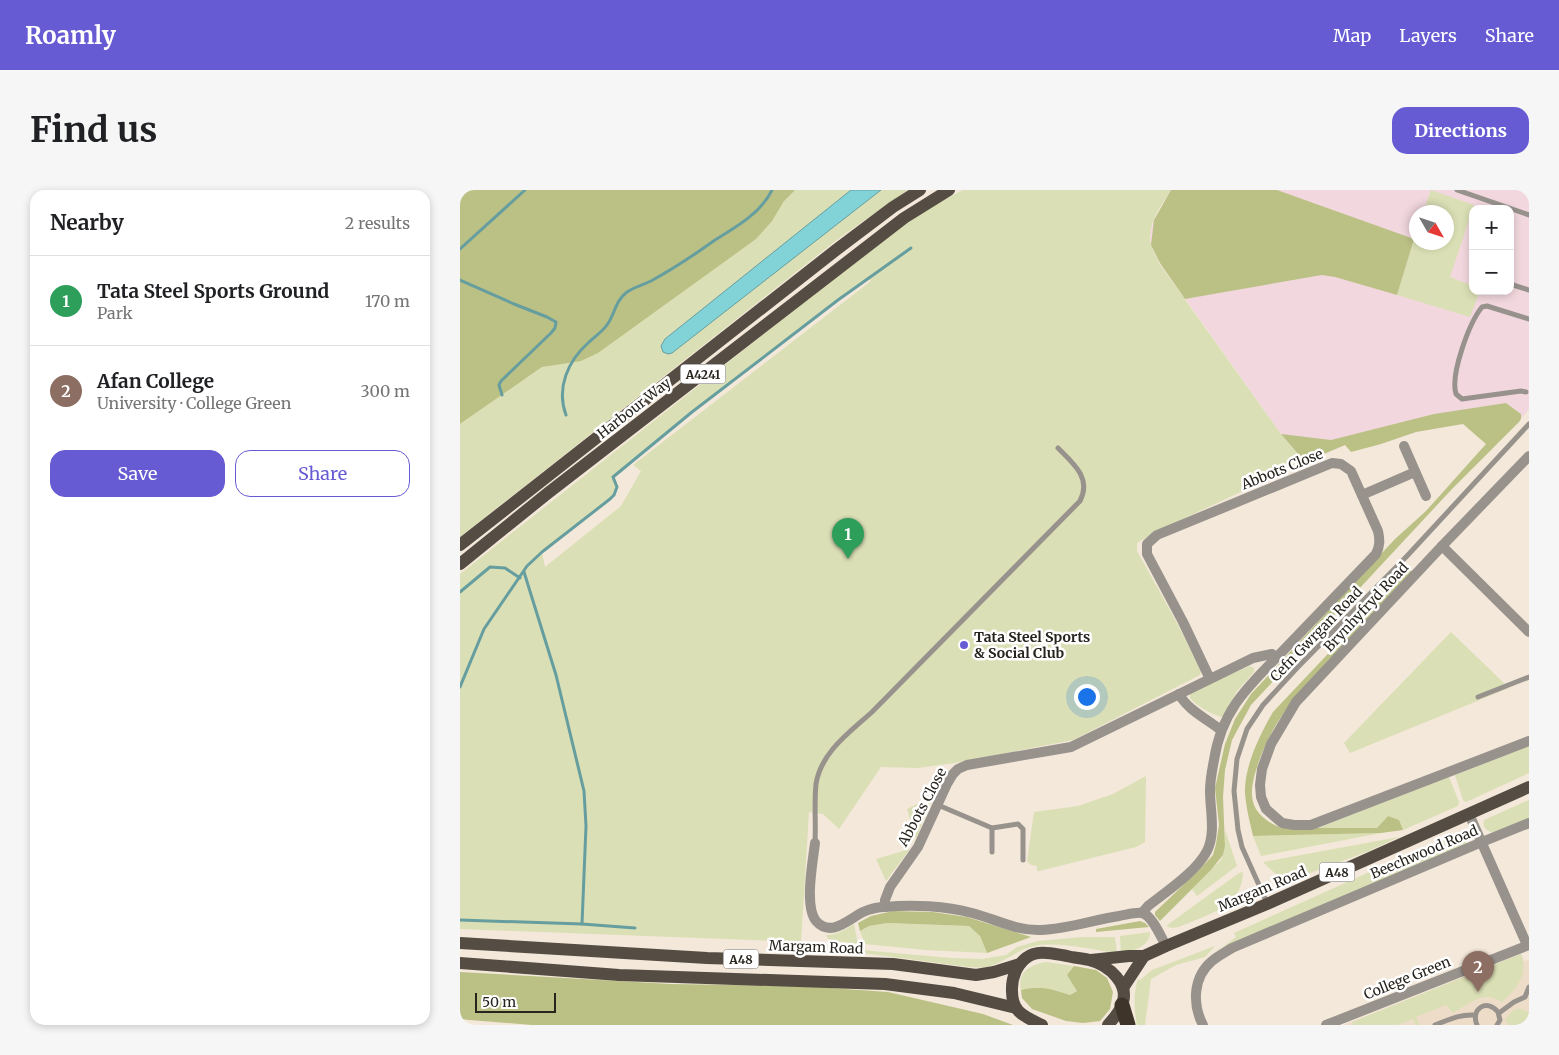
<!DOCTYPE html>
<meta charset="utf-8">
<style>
:root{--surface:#fff;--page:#f6f6f6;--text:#202124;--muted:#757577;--line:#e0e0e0;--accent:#675bd4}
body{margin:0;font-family:Merriweather,serif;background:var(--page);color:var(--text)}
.controls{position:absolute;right:15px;top:15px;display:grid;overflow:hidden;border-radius:10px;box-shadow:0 2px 8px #0003}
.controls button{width:45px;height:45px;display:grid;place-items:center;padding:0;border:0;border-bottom:1px solid var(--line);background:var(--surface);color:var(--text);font:25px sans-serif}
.compass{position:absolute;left:949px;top:15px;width:45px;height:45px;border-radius:50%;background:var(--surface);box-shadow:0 2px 8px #0003;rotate:129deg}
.scale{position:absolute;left:15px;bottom:12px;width:81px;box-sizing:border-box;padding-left:5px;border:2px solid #27241e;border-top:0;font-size:14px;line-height:18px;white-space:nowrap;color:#27241e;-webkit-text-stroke:4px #fff;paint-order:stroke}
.you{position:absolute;left:626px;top:506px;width:18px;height:18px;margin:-12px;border:4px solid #fff;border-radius:50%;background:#1a73e8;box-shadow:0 0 0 8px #1a73e833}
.badge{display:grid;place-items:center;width:32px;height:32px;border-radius:50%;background:var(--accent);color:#fff;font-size:16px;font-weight:700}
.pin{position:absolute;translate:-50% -41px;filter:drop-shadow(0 1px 2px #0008)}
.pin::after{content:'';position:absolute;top:26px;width:18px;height:15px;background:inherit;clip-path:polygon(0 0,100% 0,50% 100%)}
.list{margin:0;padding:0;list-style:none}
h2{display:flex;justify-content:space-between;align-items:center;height:65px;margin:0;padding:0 20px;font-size:21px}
h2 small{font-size:16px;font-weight:400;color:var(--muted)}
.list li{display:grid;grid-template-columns:32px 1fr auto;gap:15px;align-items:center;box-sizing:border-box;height:90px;padding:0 20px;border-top:1px solid var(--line)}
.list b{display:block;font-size:19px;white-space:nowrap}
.list p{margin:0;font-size:16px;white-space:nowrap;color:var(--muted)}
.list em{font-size:16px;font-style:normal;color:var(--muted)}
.actions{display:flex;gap:10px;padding:15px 20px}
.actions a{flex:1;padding:11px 0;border:1px solid var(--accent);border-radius:15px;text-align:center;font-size:18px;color:var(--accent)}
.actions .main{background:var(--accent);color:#fff}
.map{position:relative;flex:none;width:1069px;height:835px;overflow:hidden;border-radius:15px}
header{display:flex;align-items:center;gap:30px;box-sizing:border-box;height:70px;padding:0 25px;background:var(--accent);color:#fff}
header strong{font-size:24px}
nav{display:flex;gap:28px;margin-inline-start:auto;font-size:18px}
.intro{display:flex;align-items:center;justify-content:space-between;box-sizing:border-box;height:120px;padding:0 30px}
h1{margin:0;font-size:35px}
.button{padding:12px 22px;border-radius:15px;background:var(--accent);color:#fff;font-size:18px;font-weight:700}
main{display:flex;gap:30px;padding:0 30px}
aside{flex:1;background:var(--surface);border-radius:15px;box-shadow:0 2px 8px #0003}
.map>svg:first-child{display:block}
.industrial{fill:#f2d8de;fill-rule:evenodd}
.built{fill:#edddc8}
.green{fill:#dbdfb5;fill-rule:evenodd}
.forest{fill:#bbc185}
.water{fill:#81d3d8;stroke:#669ea0}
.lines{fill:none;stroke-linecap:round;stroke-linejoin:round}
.stream{stroke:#669ea0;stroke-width:3}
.service{stroke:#98928d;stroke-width:5}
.minor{stroke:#98928d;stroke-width:10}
.primary{stroke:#554c43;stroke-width:12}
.motorway{stroke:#3e342a;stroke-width:15}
.poi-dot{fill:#675bd4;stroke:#fff;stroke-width:2}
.labels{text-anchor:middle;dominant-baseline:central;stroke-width:5;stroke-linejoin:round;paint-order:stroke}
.shield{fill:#fff;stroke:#686662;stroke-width:1}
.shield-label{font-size:12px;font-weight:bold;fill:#27241e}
.street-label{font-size:14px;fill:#27241e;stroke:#fff}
.poi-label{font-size:14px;font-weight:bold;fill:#27241e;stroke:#fff;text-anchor:start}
</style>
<header>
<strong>Roamly</strong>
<nav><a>Map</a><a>Layers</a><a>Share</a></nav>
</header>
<div class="intro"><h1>Find us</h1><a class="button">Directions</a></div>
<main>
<aside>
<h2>Nearby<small>2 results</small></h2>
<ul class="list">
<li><span class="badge" style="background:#2e9e5b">1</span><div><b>Tata Steel Sports Ground</b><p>Park</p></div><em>170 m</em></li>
<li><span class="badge" style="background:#8d6e63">2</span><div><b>Afan College</b><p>University · College Green</p></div><em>300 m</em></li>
</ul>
<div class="actions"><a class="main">Save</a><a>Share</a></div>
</aside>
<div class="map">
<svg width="1069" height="835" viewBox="0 0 1069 835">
<rect width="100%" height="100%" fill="#f3e8d9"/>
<path class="industrial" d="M 711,0 L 1069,0 L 1069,219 L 1061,229 L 1059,222 L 1046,213 L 885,255 L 845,272 L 821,244 L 700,73 L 691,55 L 690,42 L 694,30 ZM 1013,19 L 1050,19 L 1050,101 L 1013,101 ZM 956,22 L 986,22 L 986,52 L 956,52 Z"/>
<polygon class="built" points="1061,764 1064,771 1069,770 1069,835 884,835"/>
<g class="green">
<polygon points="322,0 448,0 378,49 0,347 0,234 118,152 322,4"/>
<path d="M 503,0 L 711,0 C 701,16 686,35 691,55 C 693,61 697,67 699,73 L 821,244 L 845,272 L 697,341 L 677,353 L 677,361 L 716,431 L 741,481 L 740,485 L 613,550 L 494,573 L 458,578 L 421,577 L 379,639 L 363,624 L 349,622 L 341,752 L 0,739 L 0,384 L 428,46 L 476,14 ZM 408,88 L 411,91 L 173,275 L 181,281 L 161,316 L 85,377 L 82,362 L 154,305 L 157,297 L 153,287 L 232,222 Z"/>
<polygon points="971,0 1014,15 990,87 1013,96 1013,101 1020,101 1010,127 937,105 956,41 956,52 986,52 986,22 963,22"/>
<polygon points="991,442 1049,498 890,563 884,553"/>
<path d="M 790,476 L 794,478 L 794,482 L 777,501 L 764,525 L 762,527 C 751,524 737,516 730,508 L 730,504 L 733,501 Z"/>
<polygon points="1069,556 1069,583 1006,612 1003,610 995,585"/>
<polygon points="686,586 685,652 676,657 579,681 577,681 577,676 571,675 567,671 574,622 618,616 653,604"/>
<polygon points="989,587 999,612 998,616 943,640 938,630 928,626 918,638 858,638"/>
<polygon points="473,606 456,649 447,619"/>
<path d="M 1069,610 L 1069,629 L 1034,643 C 1027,641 1022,638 1024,630 Z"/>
<path d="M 765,640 L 777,676 L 737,706 L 732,699 L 761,670 C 766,660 765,651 765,640 Z"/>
<polygon points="1001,641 1008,643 1010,647 1006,652 1007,655 752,765 776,747 774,743"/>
<polygon points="921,643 801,666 793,646"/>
<path d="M 939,647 L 909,661 L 834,689 C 820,690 812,681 803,672 Z"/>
<polygon points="450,659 426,691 416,669"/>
<path d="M 783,682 C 783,717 746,725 719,737 L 712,738 L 706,736 L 779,683 Z"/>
<polygon points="427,733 509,736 520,746 527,763 465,760 405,754 400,741 409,736"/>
<path d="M 394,734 L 398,754 L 375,751 L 368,749 L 366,745 C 377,745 385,740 394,734 Z"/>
<path d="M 690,742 C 690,757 672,761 661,763 L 660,746 Z"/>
<path d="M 622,747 L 655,747 L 657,763 C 635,760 595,751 575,756 C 557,759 543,774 525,777 C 520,778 514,777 509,777 L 379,760 L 379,758 L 491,768 L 522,769 L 546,765 L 557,757 L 578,751 Z"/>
<path d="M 755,756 L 745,767 L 716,775 L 691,789 L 685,835 L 677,835 C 674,819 673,805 678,789 L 680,790 L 692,780 Z"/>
<path d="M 1061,764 C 1069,784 1056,800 1042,812 C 1024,799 1009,814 993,823 L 986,815 L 956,827 L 959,835 L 956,835 L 953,829 L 937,835 L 893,835 L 892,832 Z"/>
<path d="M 586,772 L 614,776 L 607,785 L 618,800 L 610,805 C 592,799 580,795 561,800 C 557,781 571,775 586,772 Z"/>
<polygon points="1056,819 1061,819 1069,822 1069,835 1049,835 1045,831 1052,821"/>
</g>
<g class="forest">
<polygon points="0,0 335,0 324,11 312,31 296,49 138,163 121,171 82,177 0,234"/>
<polygon points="711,0 817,0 954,49 937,105 875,87 862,85 725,109 700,73 691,55 694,30"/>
<polygon points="1046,213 1061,224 1061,229 1059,232 992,299 791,515 772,550 765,580 763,607 765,656 763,665 751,680 700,731 695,725 695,722 738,681 753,665 756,654 759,635 755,598 765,554 775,529 791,504 935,349 966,321 1026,254 1003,234 956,242 921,254 891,262 885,255 845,272 821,244 871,250 974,224"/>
<path d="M 949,378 L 952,382 C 931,405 909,428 887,451 C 850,491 814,523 797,577 C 787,607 790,625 821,638 L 917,638 L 928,626 L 939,630 L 943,640 L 921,643 L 793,646 C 790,632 786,618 785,603 C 784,577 800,544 813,522 Z"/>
<polygon points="433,721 473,722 507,727 571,747 527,763 520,746 509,736 427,733 409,736 400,741 398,733 411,726"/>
<polygon points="680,731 685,733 689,737 636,742 636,739"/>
<path d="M 614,776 L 636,780 L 647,788 L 653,802 L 650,819 L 640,831 L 623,833 L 606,831 L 572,819 L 562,808 L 561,800 C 580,795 592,799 610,805 L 617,801 L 607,785 Z"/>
<polygon points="0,782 211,794 341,796 428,802 523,824 553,835 72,835 9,830 0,829"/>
</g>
<polygon class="water" points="391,0 421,0 212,163 208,164 203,162 201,156 205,149"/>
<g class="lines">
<g class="stream">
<polyline points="0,59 65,0"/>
<polyline points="0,90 54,114 87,127 96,132 95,138 91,143 41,191 39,195 42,205"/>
<path d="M 106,225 C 96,198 108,171 128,153 C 134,147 142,142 147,135 C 155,124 155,111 167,102 C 174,97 183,95 191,91 C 213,79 234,65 255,50 C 276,37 301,23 312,0"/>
<polyline points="64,382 96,485 124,601 126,636 122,734 175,738"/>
<polyline points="0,402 30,377 45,378 60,388"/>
<polyline points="0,497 24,439 67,376 82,362 150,309 154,305 157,297 153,287 232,222 378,110 451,58"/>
<polyline points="0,730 122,734"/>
</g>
<g class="service">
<polyline points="997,0 1069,25"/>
<polyline points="1013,79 1013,82"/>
<polyline points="1050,94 1069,100"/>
<path d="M 1066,202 L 1061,201 L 1002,209 L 996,204 C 990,185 1009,133 1022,117 L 1027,116 L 1069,129"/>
<polyline points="1018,507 1069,487"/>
<polyline points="478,615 532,638 558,634 563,639 563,670"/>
<path d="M 355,653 C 356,633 354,613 356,594 C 361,562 390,542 412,522 L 620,311 C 632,288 613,273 598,258"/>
<polyline points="532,662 532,638"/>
<polyline points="807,713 782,657 778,640 774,601 777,569 787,539 803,515 837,478 947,366 1069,234"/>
<polyline points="1039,823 1054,812 1065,807 1069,797"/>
<path d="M 975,835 C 988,830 1000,824 1015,825"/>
<path d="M 1017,835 C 1010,819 1027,808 1038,822 L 1040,830 L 1037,835"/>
</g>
<g class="minor">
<polyline points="944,256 966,306"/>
<polyline points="1069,266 982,356 836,512 811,554 802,579 800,595 801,607 806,619 822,633 834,635 851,635 1069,551"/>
<polyline points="902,305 955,282"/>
<polyline points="982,356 1069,442"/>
<path d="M 719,504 C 727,519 745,528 758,538 L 762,538"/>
<polyline points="1009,624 1067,755"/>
<path d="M 355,653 C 353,671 344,716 356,731 C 371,748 389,729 403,722 C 410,719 418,717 425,717 C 452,714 486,716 512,723 C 536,729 555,741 581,740 C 607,739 633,730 659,726 C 666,725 675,722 682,723 C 692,725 701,747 706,756"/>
<path d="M 425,717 L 425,710 L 430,697 L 458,657 L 487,594 L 493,584 L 498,579 L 507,575 L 611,557 L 793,468 L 812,464 L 816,468 L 916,364 C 920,356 920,350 918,341 L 891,281 L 881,274 L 872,273 L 697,345 L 687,354 L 687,364 L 723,432 L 750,489"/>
<path d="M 682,723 L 688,716 C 707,701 736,682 747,661 C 756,643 750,620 750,601 C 750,591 752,580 754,570 C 761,524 784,500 816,468"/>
<path d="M 743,835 C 732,814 733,787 752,771 C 758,766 766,762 772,758 L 1022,652 L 1069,633"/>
<polyline points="866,835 1069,755"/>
</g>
<g class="primary">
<polyline points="0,355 376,60 433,17 460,0"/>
<polyline points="0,374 88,303 444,28 489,0"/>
<polyline points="0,753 247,768 433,774 516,785 534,782 560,774"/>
<polyline points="631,770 669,766 684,766 706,756 807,714 1069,597"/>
<polyline points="0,773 159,785 425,794 494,803 556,818"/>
<polyline points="663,798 684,766"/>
<path d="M 582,835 C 563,826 551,822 552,798 C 552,787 557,775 566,768 C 577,759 594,764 607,766 C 614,768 622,768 629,770 C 649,775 672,795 661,817 C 658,824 653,829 648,835"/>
</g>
<polyline class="motorway" points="662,815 668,835"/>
</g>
<circle class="poi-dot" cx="504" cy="455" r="5"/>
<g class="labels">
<g class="shield">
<rect x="220.5" y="174.5" width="45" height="19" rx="4"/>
<rect x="859.5" y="672.5" width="35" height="19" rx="4"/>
<rect x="263.5" y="759.5" width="35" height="19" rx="4"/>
</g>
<g class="shield-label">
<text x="243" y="184">A4241</text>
<text x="877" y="682">A48</text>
<text x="281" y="769">A48</text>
</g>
<g class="street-label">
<text transform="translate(174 218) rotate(-38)">Harbour Way</text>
<text transform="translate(822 279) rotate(-22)">Abbots Close</text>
<text transform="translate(906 417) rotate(-47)">Brynhyfryd Road</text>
<text transform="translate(856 444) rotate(-46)">Cefn Gwrgan Road</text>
<text transform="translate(462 617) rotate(-62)">Abbots Close</text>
<text transform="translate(964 662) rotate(-23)">Beechwood Road</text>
<text transform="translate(802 699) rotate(-23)">Margam Road</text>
<text transform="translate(356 757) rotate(2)">Margam Road</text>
<text transform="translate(947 788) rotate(-22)">College Green</text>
</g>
<g class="poi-label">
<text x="514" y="447">Tata Steel Sports<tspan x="514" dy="16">&amp; Social Club</tspan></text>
</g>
</g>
</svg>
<div class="controls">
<button>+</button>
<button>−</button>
</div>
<svg class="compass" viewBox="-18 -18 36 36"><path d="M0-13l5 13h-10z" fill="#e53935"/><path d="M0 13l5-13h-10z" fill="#757577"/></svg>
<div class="scale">50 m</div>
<div class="you"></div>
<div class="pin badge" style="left:388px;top:369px;background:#2e9e5b">1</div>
<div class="pin badge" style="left:1018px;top:802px;background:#8d6e63">2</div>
</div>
</main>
